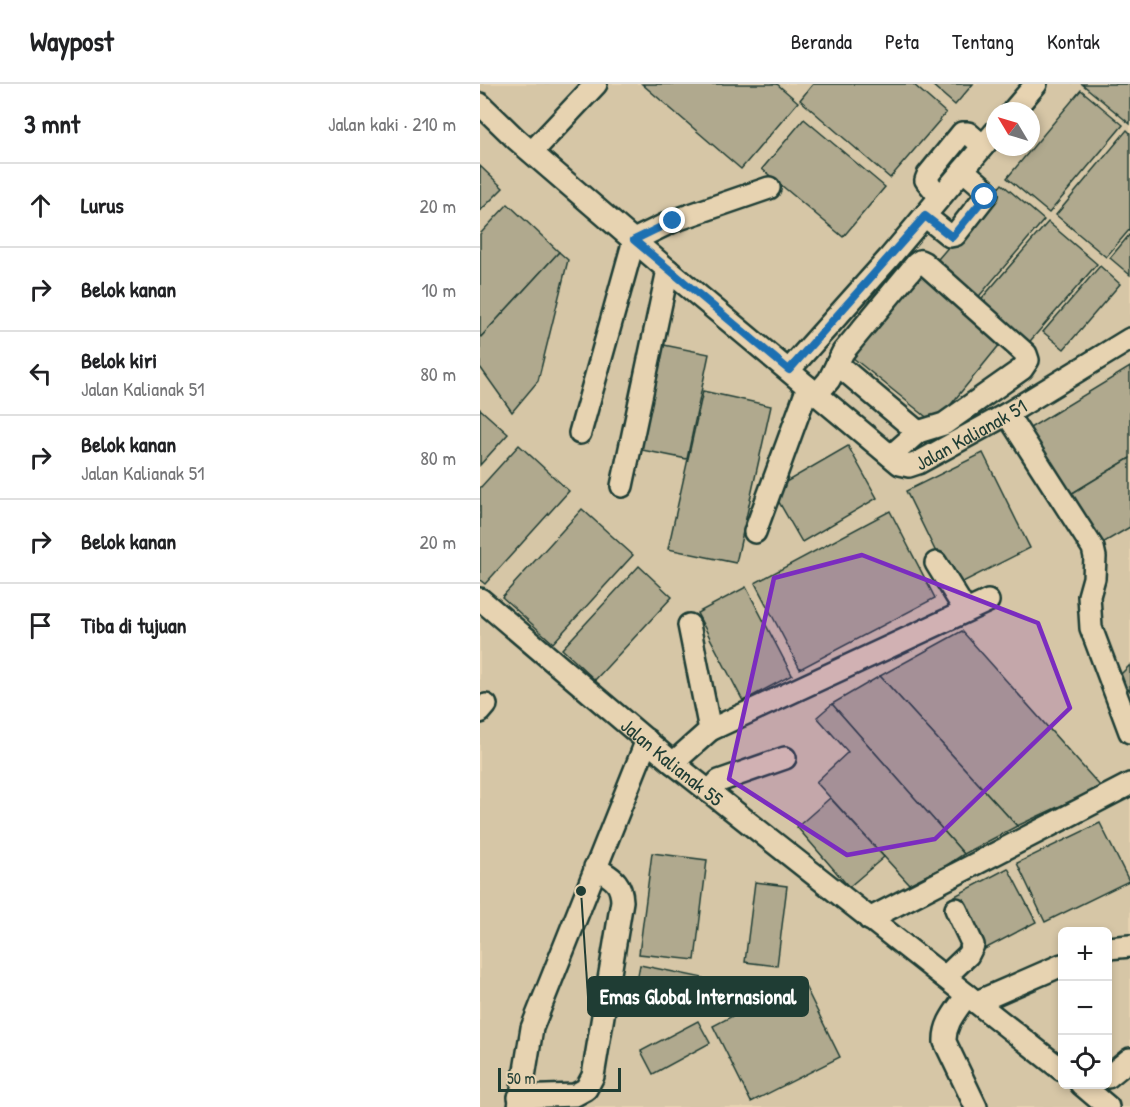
<!DOCTYPE html>
<html lang="id">
<meta charset="utf-8">
<style>
:root{--surface:#fff;--page:#f2f2f2;--text:#202124;--muted:#757577;--line:#e0e0e0}
body{margin:0;font-family:"Patrick Hand",sans-serif;background:var(--page);color:var(--text)}
.controls{position:absolute;right:18px;bottom:18px;display:grid;overflow:hidden;border-radius:9px;box-shadow:0 3px 9px #0003}
.controls button{width:54px;height:54px;display:grid;place-items:center;padding:0;border:0;border-bottom:2px solid var(--line);background:var(--surface);color:var(--text);font:30px sans-serif}
.compass{position:absolute;left:506px;top:18px;width:54px;height:54px;border-radius:50%;background:var(--surface);box-shadow:0 3px 9px #0003;rotate:308deg}
.scale{position:absolute;left:18px;bottom:15px;width:123px;box-sizing:border-box;padding-left:6px;border:3px solid #1f3d34;border-top:0;font-size:16px;line-height:21px;white-space:nowrap;color:#1f3d34;-webkit-text-stroke:4px #e7d3b1;paint-order:stroke}
.stop{position:absolute;width:18px;height:18px;margin:-14px;border:4px solid #1f6fb2;border-radius:50%;background:#fff}
.stop.end{background:#1f6fb2;border-color:#fff;box-shadow:0 2px 6px #0008}
.list{margin:0;padding:0;list-style:none}
h2{display:flex;justify-content:space-between;align-items:center;height:78px;margin:0;padding:0 24px;font-size:26px}
h2 small{font-size:20px;font-weight:400;color:var(--muted)}
.list li{display:grid;grid-template-columns:39px 1fr auto;gap:18px;align-items:center;box-sizing:border-box;height:84px;padding:0 24px;border-top:2px solid var(--line)}
.list b{display:block;font-size:22px;white-space:nowrap}
.list p{margin:0;font-size:20px;white-space:nowrap;color:var(--muted)}
.list em{font-size:20px;font-style:normal;color:var(--muted)}
.icon{flex:none;width:33px;height:33px;fill:none;stroke:currentColor;stroke-width:2;stroke-linecap:round;stroke-linejoin:round}
.map{position:relative;flex:none;width:650px;height:1023px;overflow:hidden}
header{display:flex;align-items:center;gap:36px;box-sizing:border-box;height:84px;padding:0 30px;background:var(--surface);border-bottom:2px solid var(--line)}
header strong{font-size:28px}
nav{display:flex;gap:33px;margin-inline-start:auto;font-size:21px}
main{display:flex}
aside{flex:1;background:var(--surface)}
.map>svg:first-child{display:block}
.built{fill:#d6c6a6;fill-rule:evenodd}
.building{fill:#b0a98e;stroke:#1f3d34;stroke-width:1.5}
.lines{fill:none;stroke-linecap:round;stroke-linejoin:round}
.minor-casing{stroke:#1f3d34;stroke-width:26}
.minor{stroke:#e7d3b1;stroke-width:21}
.route{stroke:#1f6fb2;stroke-width:8}
.marked{fill:#7b2cbf;fill-opacity:0.2;stroke:#7b2cbf;stroke-width:4.5;stroke-linejoin:round}
.labels{text-anchor:middle;dominant-baseline:central;stroke-width:5;stroke-linejoin:round;paint-order:stroke}
.street-label{font-size:20px;fill:#1f3d34;stroke:#e7d3b1}
.leader{fill:none;stroke:#1f3d34;stroke-width:2}
.callout-dot{fill:#1f3d34;stroke:#e7d3b1;stroke-width:2}
.callout{fill:#1f3d34;stroke:#1f3d34;stroke-width:2}
.callout-label{font-size:21px;text-anchor:middle;font-weight:bold;fill:#fff}
</style>
<header>
<strong>Waypost</strong>
<nav><a>Beranda</a><a>Peta</a><a>Tentang</a><a>Kontak</a></nav>
</header>
<main>
<aside>
<h2>3 mnt<small>Jalan kaki · 210 m</small></h2>
<ul class="list">
<li><svg class="icon" aria-label="ahead" viewBox="0 0 24 24"><path d="M12 20V5M6 11l6-6 6 6"/></svg><div><b>Lurus</b></div><em>20 m</em></li>
<li><svg class="icon" aria-label="right" viewBox="0 0 24 24"><path d="M7 20v-9h11M14 6l5 5-5 5"/></svg><div><b>Belok kanan</b></div><em>10 m</em></li>
<li><svg class="icon" aria-label="left" viewBox="0 0 24 24"><path d="M17 20v-9H6M10 6l-5 5 5 5"/></svg><div><b>Belok kiri</b><p>Jalan Kalianak 51</p></div><em>80 m</em></li>
<li><svg class="icon" aria-label="right" viewBox="0 0 24 24"><path d="M7 20v-9h11M14 6l5 5-5 5"/></svg><div><b>Belok kanan</b><p>Jalan Kalianak 51</p></div><em>80 m</em></li>
<li><svg class="icon" aria-label="right" viewBox="0 0 24 24"><path d="M7 20v-9h11M14 6l5 5-5 5"/></svg><div><b>Belok kanan</b></div><em>20 m</em></li>
<li><svg class="icon" aria-label="arrive" viewBox="0 0 24 24"><path d="M6 21V4h12l-3 4 3 4H6"/></svg><div><b>Tiba di tujuan</b></div></li>
</ul>
</aside>
<div class="map">
<svg width="650" height="1023" viewBox="0 0 650 1023">
<rect width="100%" height="100%" fill="#e7d3b1"/>
<filter id="ink" filterUnits="userSpaceOnUse"><feTurbulence type="fractalNoise" baseFrequency=".0167" numOctaves="2"/><feDisplacementMap in="SourceGraphic" scale="12" xChannelSelector="R" yChannelSelector="G"/><feConvolveMatrix kernelMatrix="1 2 1 2 8 2 1 2 1" color-interpolation-filters="sRGB"/></filter>
<g filter="url(#ink)">
<path class="built" d="M 0,0 L 650,0 L 650,1023 L 0,1023 ZM 515,27 L 551,27 L 551,63 L 515,63 ZM 582,848 L 628,848 L 628,1000 L 582,1000 Z"/>
<g class="building">
<polygon points="162,0 297,0 318,18 261,85"/>
<polygon points="333,0 433,0 466,29 410,94 320,16"/>
<polygon points="451,0 493,0 475,21"/>
<polygon points="602,0 650,0 650,40"/>
<polygon points="601,6 643,41 569,129 527,94"/>
<polygon points="324,35 405,103 363,153 282,85"/>
<polygon points="647,46 650,49 650,145 626,173 576,131"/>
<polygon points="0,82 23,104 0,127"/>
<polygon points="522,100 564,136 495,217 453,181"/>
<polygon points="28,120 79,168 0,254 0,150"/>
<polygon points="568,138 617,180 545,263 496,221"/>
<polygon points="650,150 650,191 630,174"/>
<polygon points="79,168 88,176 58,297 32,328 0,283 0,254"/>
<polygon points="620,182 640,200 584,265 563,248"/>
<polygon points="437,183 525,254 455,340 367,269"/>
<polygon points="174,259 229,270 207,375 152,364"/>
<polygon points="650,283 650,374 586,413 545,347"/>
<polygon points="223,307 291,322 256,479 188,465"/>
<polygon points="0,325 28,350 0,381"/>
<polygon points="39,361 89,407 5,500 0,496 0,404"/>
<polygon points="368,362 397,414 322,458 292,406"/>
<polygon points="503,369 550,464 473,503 426,407"/>
<polygon points="650,374 650,443 616,463 586,413"/>
<polygon points="102,425 153,471 73,559 22,513"/>
<polygon points="410,427 455,514 320,585 275,499"/>
<polygon points="159,482 192,513 115,596 82,565"/>
<polygon points="266,503 312,591 263,617 217,529"/>
<polygon points="482,547 621,703 537,742 400,592"/>
<polygon points="650,581 650,607 637,594"/>
<polygon points="400,592 537,742 484,770 352,620"/>
<polygon points="352,620 484,770 467,781 429,800 336,698 368,668 337,633"/>
<polygon points="350,714 404,773 369,803 317,743"/>
<polygon points="620,739 649,797 565,838 537,779"/>
<polygon points="172,769 227,776 215,876 159,870"/>
<polygon points="528,784 556,838 499,868 471,814"/>
<polygon points="275,798 307,802 297,882 265,878"/>
<polygon points="160,881 223,894 217,925 154,912"/>
<polygon points="322,896 360,973 271,1018 233,942"/>
<polygon points="218,937 230,959 173,990 161,967"/>
</g>
<g class="lines">
<defs>
<g id="minor">
<path id="s1" d="M 0,20 L 36,55 L 188,186 L 420,380 L 429,382 L 438,379 L 527,330 L 650,255"/>
<polyline points="533,27 556,0"/>
<polyline points="52,68 116,0"/>
<polyline points="460,113 446,96 448,91 482,49 488,49 503,62"/>
<polyline points="445,132 470,152 475,151 507,110 505,105 483,86"/>
<polyline points="357,280 363,268 436,180 440,177 444,179 546,270 548,276 542,285 464,340 438,348"/>
<polyline points="309,286 409,174 515,48"/>
<polyline points="337,310 349,296 357,280 438,348 411,372"/>
<polyline points="527,330 613,464 615,473 614,494 609,512 611,544 650,648"/>
<polyline points="100,349 154,156 193,137 289,104"/>
<polyline points="142,402 188,186"/>
<polyline points="275,448 328,303"/>
<polyline points="456,479 485,526"/>
<path id="s2" d="M 0,515 L 193,679 L 582,986"/>
<polyline points="0,628 6,621"/>
<polyline points="230,646 508,517"/>
<polyline points="193,679 230,646 209,541"/>
<polyline points="229,708 239,697 305,674"/>
<polyline points="389,835 650,700"/>
<polyline points="628,864 650,862"/>
<polyline points="465,893 488,871 493,861 476,825"/>
<path d="M 487,911 C 477,926 464,939 465,958 L 496,1023"/>
<polyline points="497,918 582,881"/>
<polyline points="628,993 650,975"/>
<polyline points="601,1000 628,1023"/>
<path d="M 39,1013 L 95,1011 L 106,1005 L 113,992 L 142,817 C 141,796 131,794 115,783"/>
<polyline points="39,1023 52,944 167,656"/>
</g>
</defs>
<use href="#minor" class="minor-casing"/>
<use href="#minor" class="minor"/>
</g>
</g>
<g class="lines" filter="url(#ink)">
<polyline class="route" points="193,137 154,156 309,286 445,132 472,153 505,113"/>
</g>
<path class="marked" d="M 382,471 L 558,539 L 590,624 L 455,755 L 367,771 L 249,695 L 294,494 Z"/>
<g class="labels">
<g class="street-label">
<text stroke="none"><textPath href="#s1" startOffset="632">Jalan Kalianak 51</textPath></text>
<text stroke="none"><textPath href="#s2" startOffset="252">Jalan Kalianak 55</textPath></text>
</g>
</g>
<path class="leader" d="M101 807L108 913"/>
<circle class="callout-dot" cx="101" cy="807" r="6"/>
<rect class="callout" x="108" y="893" width="220" height="39" rx="6"/>
<g class="callout-label">
<text x="218" y="920">Emas Global Internasional</text>
</g>
</svg>
<div class="controls">
<button>+</button>
<button>−</button>
<button><svg class="icon" aria-label="locate" viewBox="0 0 24 24"><circle cx="12" cy="12" r="6"/><path d="M12 2v4M12 18v4M2 12h4M18 12h4"/></svg></button>
</div>
<svg class="compass" viewBox="-18 -18 36 36"><path d="M0-13l5 13h-10z" fill="#e53935"/><path d="M0 13l5-13h-10z" fill="#757577"/></svg>
<div class="scale">50 m</div>
<div class="stop" style="left:505px;top:113px"></div>
<div class="stop end" style="left:193px;top:137px"></div>
</div>
</main>
